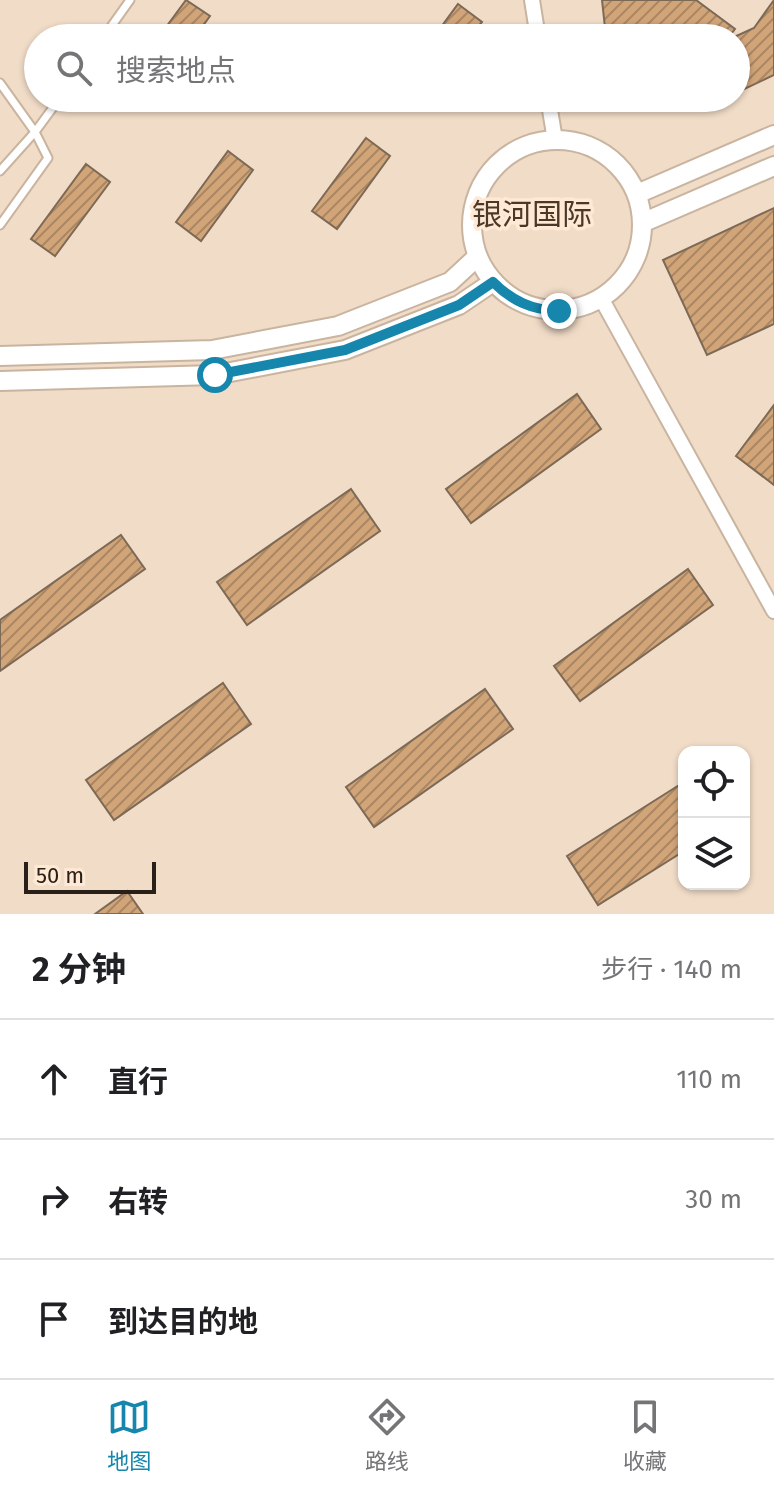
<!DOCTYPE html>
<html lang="zh">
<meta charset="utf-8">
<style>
:root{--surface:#fff;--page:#f6f6f6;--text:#202124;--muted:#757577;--line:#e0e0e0;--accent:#1686ac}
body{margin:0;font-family:"Fira Sans","Noto Sans SC",sans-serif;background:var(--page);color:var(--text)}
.controls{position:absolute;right:24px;bottom:24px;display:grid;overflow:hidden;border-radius:16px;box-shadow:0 2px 6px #0004}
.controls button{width:72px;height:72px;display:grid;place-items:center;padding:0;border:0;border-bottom:2px solid var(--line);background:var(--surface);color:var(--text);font:40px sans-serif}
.scale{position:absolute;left:24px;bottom:20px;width:132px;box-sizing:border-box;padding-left:8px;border:4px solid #282019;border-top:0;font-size:22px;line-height:28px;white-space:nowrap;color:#282019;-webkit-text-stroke:6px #ffe9d4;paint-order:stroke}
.stop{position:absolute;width:24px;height:24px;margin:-18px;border:6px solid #1686ac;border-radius:50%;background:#fff}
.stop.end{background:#1686ac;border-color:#fff;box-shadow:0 2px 8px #0008}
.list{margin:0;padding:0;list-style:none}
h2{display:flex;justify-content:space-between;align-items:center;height:104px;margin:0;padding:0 32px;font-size:34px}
h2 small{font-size:26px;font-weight:400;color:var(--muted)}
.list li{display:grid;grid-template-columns:52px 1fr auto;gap:24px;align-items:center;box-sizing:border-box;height:120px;padding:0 32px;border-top:2px solid var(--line)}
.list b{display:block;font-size:30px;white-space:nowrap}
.list em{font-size:26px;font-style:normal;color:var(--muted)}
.icon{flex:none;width:44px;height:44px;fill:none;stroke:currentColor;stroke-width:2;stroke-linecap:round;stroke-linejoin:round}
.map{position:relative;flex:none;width:774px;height:914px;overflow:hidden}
.search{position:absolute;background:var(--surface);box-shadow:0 2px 6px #0004;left:24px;right:24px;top:24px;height:88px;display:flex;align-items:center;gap:20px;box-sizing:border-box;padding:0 28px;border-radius:44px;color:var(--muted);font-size:30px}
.sheet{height:464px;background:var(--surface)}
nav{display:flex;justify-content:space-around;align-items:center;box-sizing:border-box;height:112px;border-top:2px solid var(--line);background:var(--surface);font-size:22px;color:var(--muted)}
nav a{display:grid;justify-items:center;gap:4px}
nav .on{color:var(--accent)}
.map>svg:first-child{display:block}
.building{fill:url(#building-hatch);stroke:#7c6956;stroke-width:2}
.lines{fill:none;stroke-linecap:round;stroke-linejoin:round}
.service-casing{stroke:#c9b4a0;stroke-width:11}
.minor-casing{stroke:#c9b4a0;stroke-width:18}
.tertiary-casing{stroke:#c9b4a0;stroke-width:22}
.service{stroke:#fff;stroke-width:7}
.minor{stroke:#fff;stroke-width:14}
.tertiary{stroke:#fff;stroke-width:18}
.route{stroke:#1686ac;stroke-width:10}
.labels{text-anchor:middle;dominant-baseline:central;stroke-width:7;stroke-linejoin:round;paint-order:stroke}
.neighbourhood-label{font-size:30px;fill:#4a3928;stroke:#ffe9d4}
</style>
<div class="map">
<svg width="774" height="914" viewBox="0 0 774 914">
<defs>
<pattern id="building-hatch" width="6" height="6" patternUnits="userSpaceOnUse" patternTransform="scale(2)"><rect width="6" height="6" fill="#d1a578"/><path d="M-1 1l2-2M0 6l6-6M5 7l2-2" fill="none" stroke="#aa8662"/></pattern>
</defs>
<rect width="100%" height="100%" fill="#f1dcc7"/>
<g class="building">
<polygon points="186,0 210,16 194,38 158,38"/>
<polygon points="602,0 696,0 735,29 728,38 628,38 630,35 606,37"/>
<polygon points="774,0 774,75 736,93 736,38 732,38 754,28"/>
<polygon points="458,4 482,22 470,38 433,38"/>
<polygon points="366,138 390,156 337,229 312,211"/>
<polygon points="228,151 253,170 201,241 176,222"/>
<polygon points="86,164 110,182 55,256 31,239"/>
<polygon points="774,208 774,324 707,355 663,260"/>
<polygon points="577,394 601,429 471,523 446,489"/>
<polygon points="774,405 774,485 736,456"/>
<polygon points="351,489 380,531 247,625 217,582"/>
<polygon points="121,535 145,569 0,671 0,620"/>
<polygon points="688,569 713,605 580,701 554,666"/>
<polygon points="223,683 251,724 114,820 86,780"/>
<polygon points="485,689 513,729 374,827 346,787"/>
<polygon points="684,782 684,851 598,905 567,856"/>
<polygon points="127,891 143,914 95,914"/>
</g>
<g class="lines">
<defs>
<g id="service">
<polyline points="103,38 130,0"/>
<polyline points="0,83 35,132 48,158 0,225"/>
<polyline points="0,171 35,132 60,98"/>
</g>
<g id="minor">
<polyline points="532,0 538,38"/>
<polyline points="548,98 555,140"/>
<polyline points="601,298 774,611"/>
</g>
<g id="tertiary">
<circle cx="557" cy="225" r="85"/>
<polyline points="637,194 774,135"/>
<polyline points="642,223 774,166"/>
<polyline points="0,356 212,350 338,326 450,282 477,257"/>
<polyline points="0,381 215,375 345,350 459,305 493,282"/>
</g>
</defs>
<use href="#service" class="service-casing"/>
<use href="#minor" class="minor-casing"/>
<use href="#tertiary" class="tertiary-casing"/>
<use href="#service" class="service"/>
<use href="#minor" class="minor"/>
<use href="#tertiary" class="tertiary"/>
</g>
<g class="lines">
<path class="route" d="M 215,375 L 345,350 L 459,305 L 493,282 C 512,301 532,310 559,311"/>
</g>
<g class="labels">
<g class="neighbourhood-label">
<text x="532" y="215">银河国际</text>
</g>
</g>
</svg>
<div class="controls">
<button><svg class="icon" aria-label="locate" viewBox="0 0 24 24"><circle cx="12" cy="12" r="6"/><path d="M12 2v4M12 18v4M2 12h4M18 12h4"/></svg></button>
<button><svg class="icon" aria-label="layers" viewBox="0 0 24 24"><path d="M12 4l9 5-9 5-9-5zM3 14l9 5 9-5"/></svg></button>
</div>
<div class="scale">50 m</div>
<div class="stop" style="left:215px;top:375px"></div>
<div class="stop end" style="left:559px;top:311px"></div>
<div class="search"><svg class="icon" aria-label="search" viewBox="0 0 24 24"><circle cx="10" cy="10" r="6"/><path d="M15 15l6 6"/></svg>搜索地点</div>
</div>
<section class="sheet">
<h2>2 分钟<small>步行 · 140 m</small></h2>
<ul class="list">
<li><svg class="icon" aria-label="ahead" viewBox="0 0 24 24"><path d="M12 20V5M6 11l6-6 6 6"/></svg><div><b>直行</b></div><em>110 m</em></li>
<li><svg class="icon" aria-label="right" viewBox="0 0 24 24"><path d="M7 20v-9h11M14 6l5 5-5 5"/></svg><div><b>右转</b></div><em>30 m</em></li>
<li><svg class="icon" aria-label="arrive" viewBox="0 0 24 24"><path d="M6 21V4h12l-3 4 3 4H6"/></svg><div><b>到达目的地</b></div></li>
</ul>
</section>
<nav>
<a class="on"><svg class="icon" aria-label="map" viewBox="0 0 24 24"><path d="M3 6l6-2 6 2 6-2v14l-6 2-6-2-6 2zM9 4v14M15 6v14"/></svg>地图</a>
<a><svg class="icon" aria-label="directions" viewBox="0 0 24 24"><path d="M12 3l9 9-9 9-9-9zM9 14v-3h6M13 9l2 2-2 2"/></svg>路线</a>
<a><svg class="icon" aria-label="saved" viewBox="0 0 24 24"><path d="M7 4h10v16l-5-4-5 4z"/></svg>收藏</a>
</nav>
